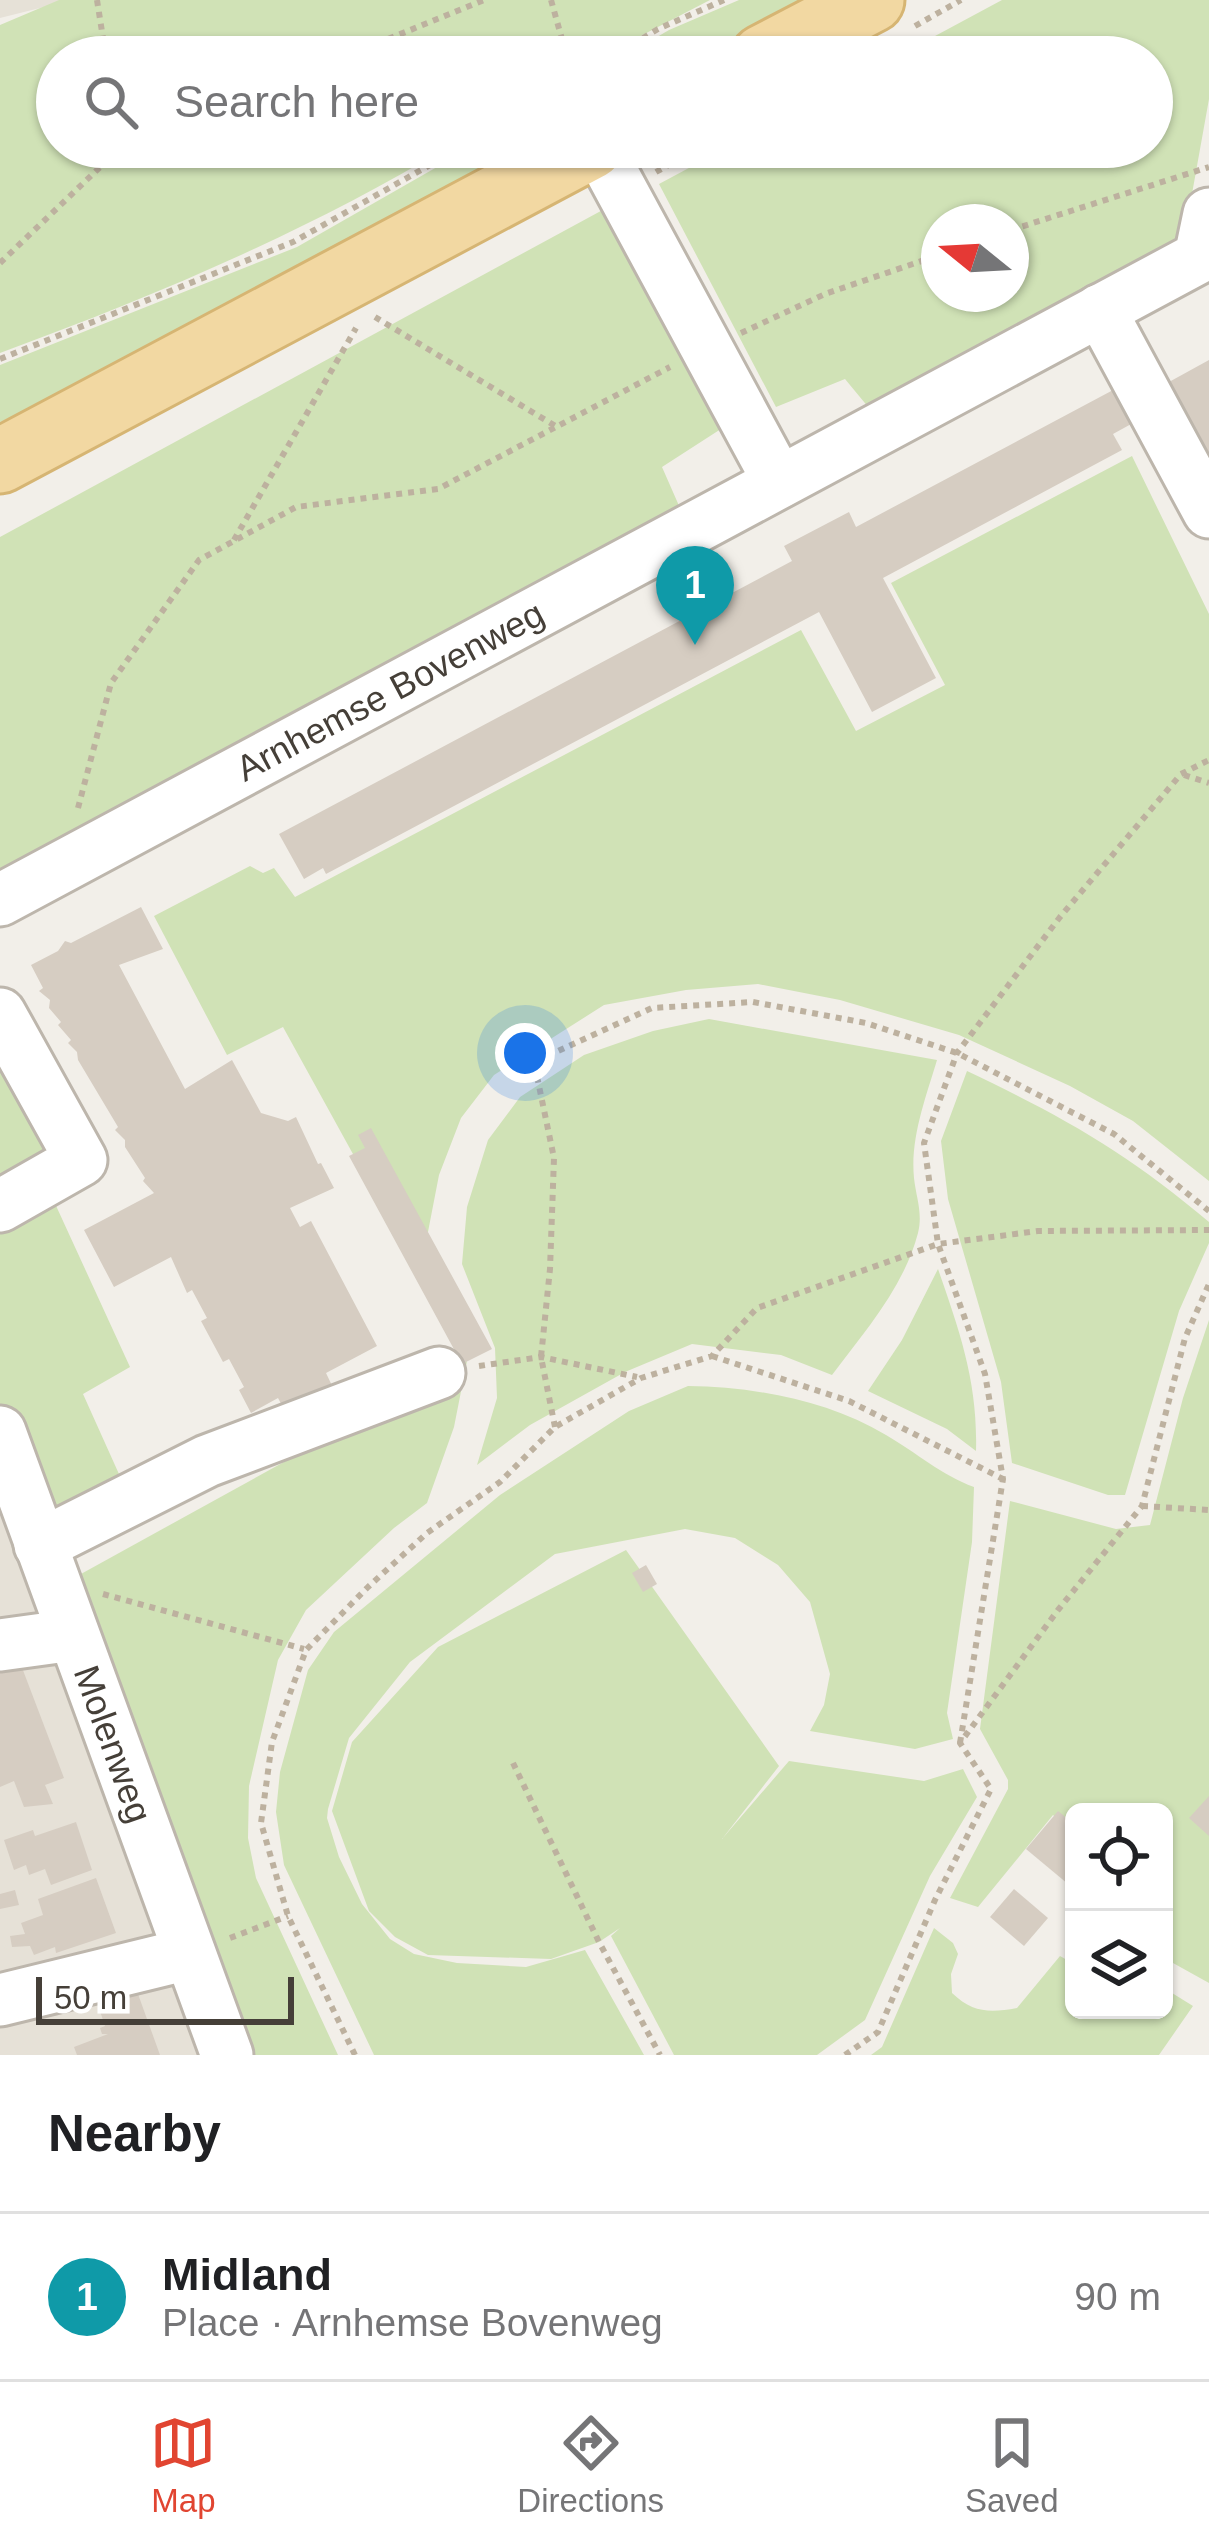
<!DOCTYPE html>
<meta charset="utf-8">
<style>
:root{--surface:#fff;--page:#f6f6f6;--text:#202124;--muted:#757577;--line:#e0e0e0;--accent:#e14531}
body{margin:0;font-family:Helvetica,sans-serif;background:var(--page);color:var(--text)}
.controls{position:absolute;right:36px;bottom:36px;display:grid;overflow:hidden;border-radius:18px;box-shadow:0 3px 9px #0004}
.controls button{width:108px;height:108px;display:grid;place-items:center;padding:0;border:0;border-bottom:3px solid var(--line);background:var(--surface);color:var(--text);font:60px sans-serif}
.compass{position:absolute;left:921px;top:204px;width:108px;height:108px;border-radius:50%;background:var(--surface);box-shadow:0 3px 9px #0004;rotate:288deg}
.scale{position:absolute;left:36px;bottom:30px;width:258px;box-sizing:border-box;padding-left:12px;border:6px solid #453f38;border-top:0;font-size:33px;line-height:42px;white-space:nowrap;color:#453f38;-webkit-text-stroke:9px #fff;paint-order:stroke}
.you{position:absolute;left:525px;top:1053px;width:42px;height:42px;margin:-30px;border:9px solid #fff;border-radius:50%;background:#1a73e8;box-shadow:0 0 0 18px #1a73e833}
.badge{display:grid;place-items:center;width:78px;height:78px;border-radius:50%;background:var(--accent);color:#fff;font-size:39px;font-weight:700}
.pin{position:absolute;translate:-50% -99px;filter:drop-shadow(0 3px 6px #0008)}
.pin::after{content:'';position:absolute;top:63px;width:42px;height:36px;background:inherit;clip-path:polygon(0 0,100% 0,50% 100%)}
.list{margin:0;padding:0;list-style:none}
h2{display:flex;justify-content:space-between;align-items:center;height:156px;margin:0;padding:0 48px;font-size:51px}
h2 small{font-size:39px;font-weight:400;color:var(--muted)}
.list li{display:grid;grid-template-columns:78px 1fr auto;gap:36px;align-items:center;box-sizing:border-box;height:168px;padding:0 48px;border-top:3px solid var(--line)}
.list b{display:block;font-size:45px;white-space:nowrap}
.list p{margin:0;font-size:39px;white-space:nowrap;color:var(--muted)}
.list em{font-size:39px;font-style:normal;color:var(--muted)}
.icon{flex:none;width:66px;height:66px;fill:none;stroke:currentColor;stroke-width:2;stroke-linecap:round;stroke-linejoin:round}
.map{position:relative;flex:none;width:1209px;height:2055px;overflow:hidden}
.search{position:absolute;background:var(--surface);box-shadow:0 3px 9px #0004;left:36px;right:36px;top:36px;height:132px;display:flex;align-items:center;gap:30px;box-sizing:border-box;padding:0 42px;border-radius:66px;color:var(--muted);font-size:45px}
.sheet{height:324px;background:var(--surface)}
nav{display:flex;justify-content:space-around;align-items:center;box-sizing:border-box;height:168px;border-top:3px solid var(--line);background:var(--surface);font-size:33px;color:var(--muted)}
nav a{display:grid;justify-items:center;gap:6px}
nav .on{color:var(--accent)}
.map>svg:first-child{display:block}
.residential{fill:#e6e1d7}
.green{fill:#d0e2b6;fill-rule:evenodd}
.building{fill:#d6cdc2}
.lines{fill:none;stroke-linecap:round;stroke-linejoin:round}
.minor-casing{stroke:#bdb6ac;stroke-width:57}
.major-casing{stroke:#d6b573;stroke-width:69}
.path{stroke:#bdb19f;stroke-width:6;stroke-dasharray:6 6;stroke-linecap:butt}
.minor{stroke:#fff;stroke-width:51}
.major{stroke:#f2d8a2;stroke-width:63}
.labels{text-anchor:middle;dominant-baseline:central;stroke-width:9;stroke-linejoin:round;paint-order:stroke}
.street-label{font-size:36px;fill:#453f38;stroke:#fff}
</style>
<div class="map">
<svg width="1209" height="2055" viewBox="0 0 1209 2055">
<rect width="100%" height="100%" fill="#f2efe9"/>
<g class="residential">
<polygon points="0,0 72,0 0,18"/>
<polygon points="0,1412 239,2055 0,2055"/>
</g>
<g class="green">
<path d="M 59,0 L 710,0 L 600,57 L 57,57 L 57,147 L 448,147 C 304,233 157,295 0,353 L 0,25 Z"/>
<polygon points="739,0 813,0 706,57 623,57 669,30"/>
<path d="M 1002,0 L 1209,0 L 1209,99 L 1183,244 L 869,408 L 845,379 L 776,407 L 659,184 L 728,147 L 1152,147 L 1152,57 L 896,57 ZM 939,222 L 1011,222 L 1011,294 L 939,294 Z"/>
<polygon points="472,147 537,147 90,381 0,422 0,365 297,247"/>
<polygon points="610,206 724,427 662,467 680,508 0,869 0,537"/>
<polygon points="1132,456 1209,614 1209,1181 1133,1121 1070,1086 959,1035 840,1000 758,984 686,990 604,1005 494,1075 461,1118 439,1175 427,1237 429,1292 283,1027 227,1055 154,916 250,866 263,873 274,868 295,897 801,630 856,731 945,685 891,583"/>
<path d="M 709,1019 L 937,1060 C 926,1097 910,1138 914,1178 C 916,1197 923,1213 918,1233 C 904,1287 865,1331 832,1375 L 781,1355 L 692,1344 L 625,1372 L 530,1425 L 477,1465 L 497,1398 L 495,1348 L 462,1264 L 467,1207 L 488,1140 L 520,1097 L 584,1055 L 653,1031 Z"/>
<polygon points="0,1049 56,1152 0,1183"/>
<path d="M 967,1071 C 1062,1116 1128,1153 1209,1222 L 1209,1243 L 1179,1311 L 1125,1495 L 1108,1495 L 1012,1463 L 1001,1382 L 948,1199 L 941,1141 Z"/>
<polygon points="52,1197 130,1367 83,1394 123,1483 41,1530 0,1418 0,1227"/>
<path d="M 938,1269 C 960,1332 978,1383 976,1451 L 947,1429 L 868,1391 L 902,1340 Z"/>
<polygon points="1209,1320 1209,1983 1164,1958 1164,1812 1074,1812 1074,1833 1053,1815 978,1907 950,1898 1008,1789 1008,1780 980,1729 1010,1501 1116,1529 1150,1525 1183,1398"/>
<polygon points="467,1361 454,1427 427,1503 394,1528 306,1610 278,1660 249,1786 248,1838 256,1878 338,2055 233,2055 61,1585"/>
<path d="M 688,1386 C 755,1387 827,1400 886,1435 C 917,1453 941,1475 974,1487 L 972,1542 L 947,1713 L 953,1739 L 915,1749 L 810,1731 L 824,1705 L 830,1674 L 810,1602 L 778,1565 L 735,1538 L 685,1529 L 555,1554 L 410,1662 L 349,1738 L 328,1809 L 327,1818 L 339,1857 L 362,1904 L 390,1939 L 414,1954 L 457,1963 L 526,1967 L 585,1950 L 644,2055 L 374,2055 L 284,1865 L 276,1812 L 280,1772 L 308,1670 L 334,1632 L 500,1495 L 629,1411 Z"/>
<polygon points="626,1550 779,1766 722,1839 789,1761 924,1781 963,1769 977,1797 930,1876 865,2020 817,2055 674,2055 611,1936 620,1928 599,1942 551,1959 428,1955 395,1937 369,1911 332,1811 352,1742 438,1647"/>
<path d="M 934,1928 L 953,1943 L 958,1954 L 951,1974 L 952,1993 C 973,2013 990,2013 1017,2008 L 1060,1956 L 1074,1964 L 1074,2010 L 1164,2010 L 1164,1988 L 1193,2006 L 1159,2055 L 871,2055 L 882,2047 Z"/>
</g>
<g class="building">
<polygon points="1209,360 1209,456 1169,382"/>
<polygon points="1115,389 1133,423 1113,434 1122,450 883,578 936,678 872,712 819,612 326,874 323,868 304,879 279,834 792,561 784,546 849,512 856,527"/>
<polygon points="141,907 163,949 119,965 185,1089 232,1060 261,1113 288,1121 296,1117 318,1164 321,1163 334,1188 290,1208 300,1227 311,1221 377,1346 326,1373 336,1394 285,1411 278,1398 251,1413 239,1390 244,1387 229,1359 223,1362 201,1321 207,1318 192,1290 187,1293 171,1257 114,1287 84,1230 154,1193 143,1181 145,1178 125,1147 125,1140 115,1130 118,1127 78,1060 77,1052 68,1043 71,1040 58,1025 61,1022 49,1008 50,1000 39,991 43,988 31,965 58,951 65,941 71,943"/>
<polygon points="371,1128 492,1349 462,1364 349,1156 365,1148 358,1135"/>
<polygon points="646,1565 657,1584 643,1592 632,1573"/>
<polygon points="0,1664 5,1664 7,1670 21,1665 64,1778 45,1785 53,1804 24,1807 14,1781 0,1787"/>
<polygon points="1209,1796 1209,1836 1189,1818"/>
<polygon points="1058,1811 1074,1824 1074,1889 1026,1849"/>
<polygon points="76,1822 92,1870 51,1885 45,1869 29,1875 26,1865 14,1870 4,1840 33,1830 35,1836"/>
<polygon points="96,1878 116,1933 56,1953 55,1947 34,1955 30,1946 12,1947 10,1936 25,1934 21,1923 43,1915 38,1899"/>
<polygon points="1014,1889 1048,1918 1024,1946 990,1917"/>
<polygon points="15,1890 19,1905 0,1909 0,1894"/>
<polygon points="138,1994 160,2055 77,2055 74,2047 108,2034 102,2034 100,2028 105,2026 99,2008"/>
</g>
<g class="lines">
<defs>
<g id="minor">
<polyline points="598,147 779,482"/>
<polyline points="1100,310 1209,512"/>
<polyline points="0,900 1200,257 1209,214"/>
<polyline points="0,1014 81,1160 0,1206"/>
<polyline points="0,1432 227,2055"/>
<polyline points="40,1545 207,1461 439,1373"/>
<polyline points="0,1645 73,1635"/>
<polyline points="0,2000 188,1954"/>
</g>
<g id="major">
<polyline points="763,57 872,0"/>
<polyline points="0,461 591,147"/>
</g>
</defs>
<use href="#minor" class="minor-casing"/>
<use href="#major" class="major-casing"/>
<g class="path">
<polyline points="97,0 106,57"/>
<polyline points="551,0 567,57"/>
<polyline points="915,26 961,0"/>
<polyline points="344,57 484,0"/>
<polyline points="612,57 658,29 724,0"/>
<polyline points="656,172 700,147"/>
<polyline points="1011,230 1209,167"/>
<polyline points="0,263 121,147"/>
<polyline points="375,317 557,427"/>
<polyline points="741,333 825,294 939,255"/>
<polyline points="0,359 293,242 462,147"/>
<polyline points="234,540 356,328"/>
<polyline points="1184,775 1209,783"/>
<polyline points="78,808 111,683 199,560 296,507 438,489 670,367"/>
<polyline points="712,1356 849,1401 1003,1479"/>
<polyline points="479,1366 541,1357 637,1377"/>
<polyline points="555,1427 541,1357 550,1269 554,1158 534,1062 652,1008 753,1002 866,1023 957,1053 1114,1134 1209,1211"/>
<polyline points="1142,1506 1209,1510"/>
<polyline points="103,1594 304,1649"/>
<polyline points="960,1743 1003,1479 985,1374 938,1244 924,1143 957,1053 1060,917 1181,774 1209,760"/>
<polyline points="513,1763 599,1942 660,2055"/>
<polyline points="230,1938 288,1916"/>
<polyline points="355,2055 288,1916 261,1823 272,1742 306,1650 368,1587 427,1533 500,1482 555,1427 641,1378 712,1356 757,1308 938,1244 1038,1231 1209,1230"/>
<polyline points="845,2055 878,2032 935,1900 991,1789 960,1743 1058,1610 1142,1506 1185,1338 1209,1284"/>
</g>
<use href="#minor" class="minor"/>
<use href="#major" class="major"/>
</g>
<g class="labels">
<g class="street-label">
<text transform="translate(390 691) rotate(-28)">Arnhemse Bovenweg</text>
<text transform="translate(113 1744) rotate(70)">Molenweg</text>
</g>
</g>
</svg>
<div class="controls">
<button><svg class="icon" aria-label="locate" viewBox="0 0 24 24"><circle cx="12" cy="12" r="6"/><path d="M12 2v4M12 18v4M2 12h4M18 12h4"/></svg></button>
<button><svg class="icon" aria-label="layers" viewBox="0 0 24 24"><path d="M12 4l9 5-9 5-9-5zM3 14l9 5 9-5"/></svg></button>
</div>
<svg class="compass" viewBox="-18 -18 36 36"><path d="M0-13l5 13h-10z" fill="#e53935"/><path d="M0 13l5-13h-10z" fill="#757577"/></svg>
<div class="scale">50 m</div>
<div class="you"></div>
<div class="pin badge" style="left:695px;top:645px;background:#0f9aa8">1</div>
<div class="search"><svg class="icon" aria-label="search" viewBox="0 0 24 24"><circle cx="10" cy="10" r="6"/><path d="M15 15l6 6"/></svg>Search here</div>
</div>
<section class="sheet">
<h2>Nearby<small></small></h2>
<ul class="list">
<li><span class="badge" style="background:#0f9aa8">1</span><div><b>Midland</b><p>Place · Arnhemse Bovenweg</p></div><em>90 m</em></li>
</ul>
</section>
<nav>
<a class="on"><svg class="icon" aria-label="map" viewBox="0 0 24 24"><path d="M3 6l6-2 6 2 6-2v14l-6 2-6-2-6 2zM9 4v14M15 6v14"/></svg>Map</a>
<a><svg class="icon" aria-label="directions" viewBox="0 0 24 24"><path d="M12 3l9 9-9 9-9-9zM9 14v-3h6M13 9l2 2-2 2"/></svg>Directions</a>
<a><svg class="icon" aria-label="saved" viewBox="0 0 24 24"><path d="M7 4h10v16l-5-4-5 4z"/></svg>Saved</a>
</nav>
